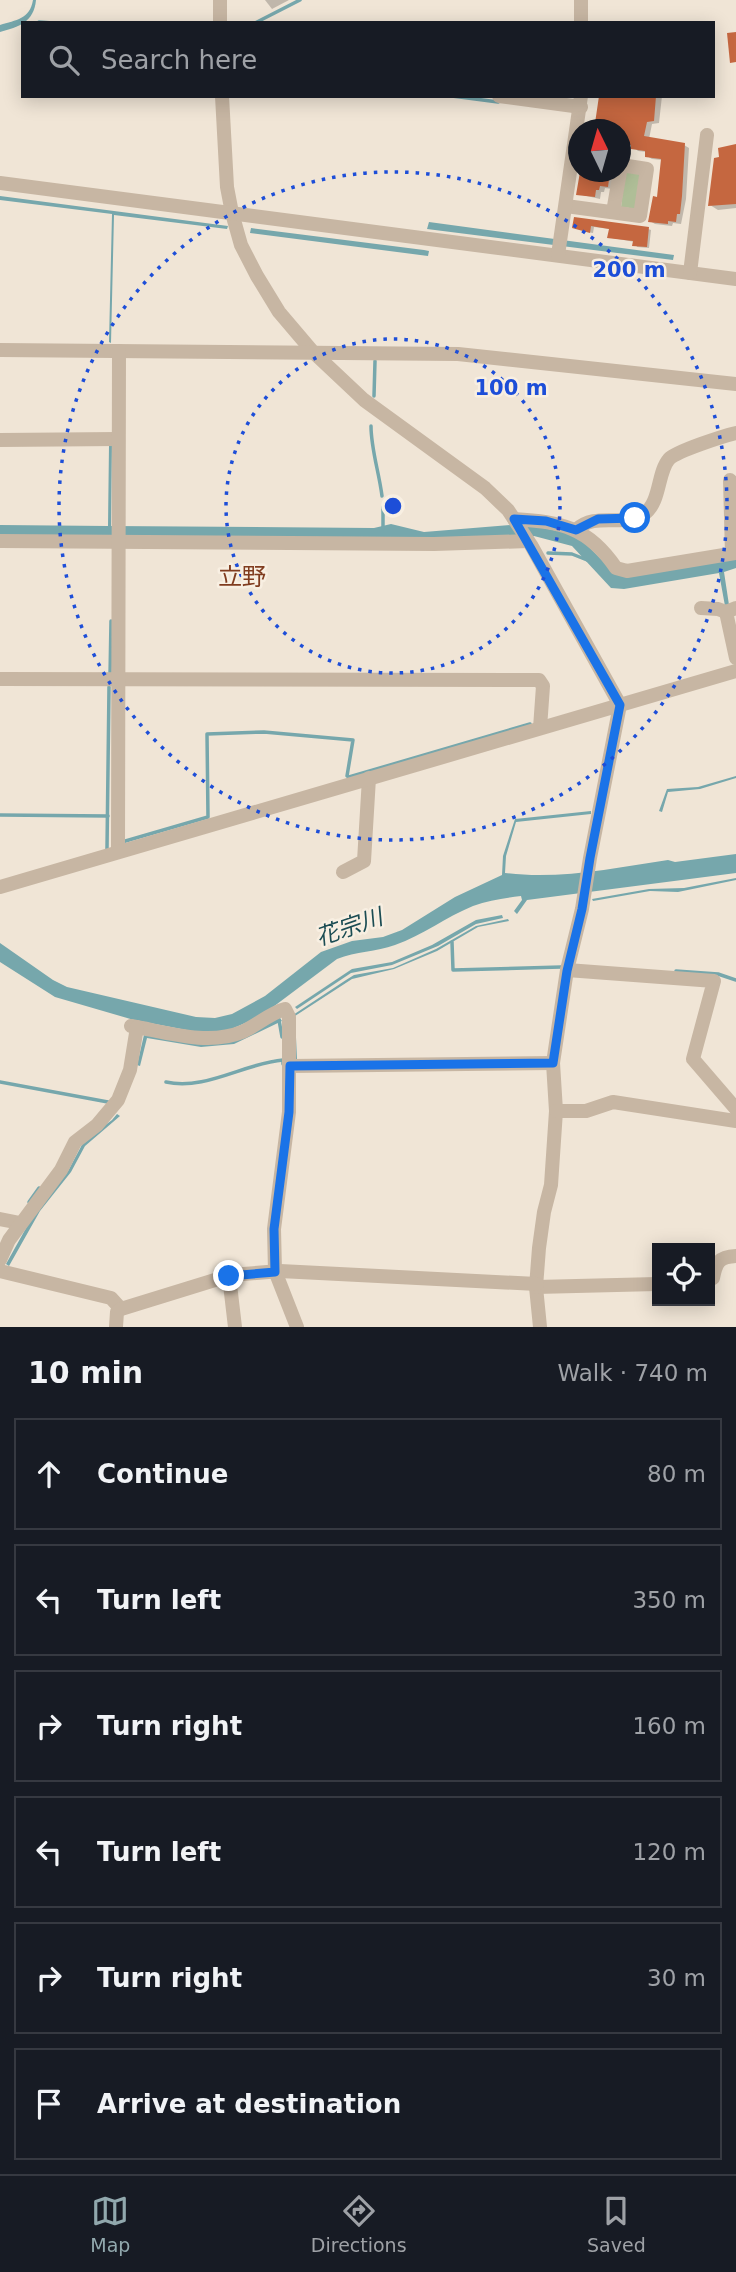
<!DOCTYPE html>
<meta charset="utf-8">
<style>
:root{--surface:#171b24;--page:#242831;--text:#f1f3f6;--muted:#9ea1a6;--line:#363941;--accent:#91a8ad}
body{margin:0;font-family:"DejaVu Sans","Noto Sans JP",sans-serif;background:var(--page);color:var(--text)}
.controls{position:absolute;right:21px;bottom:21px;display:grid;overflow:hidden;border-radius:0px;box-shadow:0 4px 18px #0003}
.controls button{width:63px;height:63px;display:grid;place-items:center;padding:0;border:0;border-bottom:2px solid var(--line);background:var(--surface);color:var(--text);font:35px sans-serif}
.compass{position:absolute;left:568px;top:119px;width:63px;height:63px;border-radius:50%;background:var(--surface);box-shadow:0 4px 18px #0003;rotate:355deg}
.stop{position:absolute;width:21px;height:21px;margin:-16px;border:5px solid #1a73e8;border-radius:50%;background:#fff}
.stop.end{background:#1a73e8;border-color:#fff;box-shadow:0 2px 7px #0008}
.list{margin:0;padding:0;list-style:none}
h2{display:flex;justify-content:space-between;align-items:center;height:91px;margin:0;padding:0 28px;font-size:30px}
h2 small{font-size:23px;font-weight:400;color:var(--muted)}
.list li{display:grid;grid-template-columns:46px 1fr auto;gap:21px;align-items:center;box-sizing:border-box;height:112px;margin:0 14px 14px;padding:0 14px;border:2px solid var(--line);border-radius:0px}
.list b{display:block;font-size:26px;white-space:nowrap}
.list em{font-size:23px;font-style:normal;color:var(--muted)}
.icon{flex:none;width:38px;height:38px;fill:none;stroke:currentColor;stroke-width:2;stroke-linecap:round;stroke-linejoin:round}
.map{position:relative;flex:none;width:736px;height:1327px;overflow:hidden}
.search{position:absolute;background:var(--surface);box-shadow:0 4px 18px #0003;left:21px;right:21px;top:21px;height:77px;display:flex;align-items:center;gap:18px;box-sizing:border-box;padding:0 24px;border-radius:0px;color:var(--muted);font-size:26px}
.sheet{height:847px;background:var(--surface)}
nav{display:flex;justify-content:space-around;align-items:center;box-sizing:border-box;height:98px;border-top:2px solid var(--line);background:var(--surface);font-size:19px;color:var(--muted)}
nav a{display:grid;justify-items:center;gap:4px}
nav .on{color:var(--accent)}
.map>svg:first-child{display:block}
.green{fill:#afbe97}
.water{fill:#76a7ac}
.shadow{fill:#0003}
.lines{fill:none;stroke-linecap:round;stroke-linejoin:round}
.stream{stroke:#76a7ac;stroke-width:3.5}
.building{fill:#c56740}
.minor{stroke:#c7b6a3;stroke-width:14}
.route{stroke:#1a73e8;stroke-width:9}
.ring{fill:none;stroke:#1d4ed8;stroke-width:3.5;stroke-dasharray:3.5 7}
.labels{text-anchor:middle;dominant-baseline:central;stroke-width:5;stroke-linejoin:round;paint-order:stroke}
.water-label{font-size:23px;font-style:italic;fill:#1b4c53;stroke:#f8efe2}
.quarter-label{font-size:24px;fill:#803c1f;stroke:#f8efe2}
.centre{fill:#1d4ed8;stroke:#f8efe2;stroke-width:3.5}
.ring-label{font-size:21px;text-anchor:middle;font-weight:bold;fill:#1d4ed8;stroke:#f8efe2;stroke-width:5;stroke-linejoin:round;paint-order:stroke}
</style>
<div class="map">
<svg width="736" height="1327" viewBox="0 0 736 1327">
<rect width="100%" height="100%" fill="#f0e5d6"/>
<polygon class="green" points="625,172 641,174 638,209 621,207"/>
<g class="water">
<path d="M 33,0 L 36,0 C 34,22 19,27 0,32 L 0,25 C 16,20 30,19 33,0 Z"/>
<polygon points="0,196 228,226 227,229 114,215 111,343 109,342 112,214 0,200"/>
<polygon points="429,222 674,255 673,260 427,229"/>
<polygon points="251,228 424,250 429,251 428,256 250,233"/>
<polygon points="109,445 112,445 111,526 374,528 391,524 424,532 524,524 577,535 613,571 736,557 736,568 724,572 729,605 725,606 719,573 624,589 611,588 572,546 534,536 452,539 0,535 0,525 108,526"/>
<polygon points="736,776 736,778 700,789 668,792 662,812 659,811 667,789 698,787"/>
<path d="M 591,811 L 591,814 L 516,822 L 506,856 L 505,873 C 559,880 614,868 668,860 L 675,862 L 736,854 L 736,873 L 527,900 L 517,914 L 514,911 L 522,900 L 521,896 C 505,898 489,900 473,906 C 446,917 423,935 395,945 C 376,952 356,951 337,959 L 261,1016 L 227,1031 L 202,1033 L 134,1020 L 55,997 L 0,962 L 0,943 L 53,980 L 67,987 L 196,1017 L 215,1018 L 232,1014 L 265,996 L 321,952 L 352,941 L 383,937 L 402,930 L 455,897 L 502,875 L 503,856 L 515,819 Z"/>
<polygon points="736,878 736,880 678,892 650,891 593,901 592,899 649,889 684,888"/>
<polygon points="502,915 503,918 476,924 438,946 392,965 351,973 297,1009 295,1007 352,969 392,962 432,945 476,920"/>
<polygon points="508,919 509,921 478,927 437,951 394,969 352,979 295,1016 297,1059 295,1059 293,1015 346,980 354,975 393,968 436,949 476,926"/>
<polygon points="280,1018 282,1021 234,1044 201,1047 147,1038 140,1066 137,1065 144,1035 200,1043"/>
<polygon points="117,1114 120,1116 85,1146 71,1172 40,1211 9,1266 6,1264 30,1221 68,1171 84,1141 112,1120"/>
</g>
<g class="shadow">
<polygon points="265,0 289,0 272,9"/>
<polygon points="601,96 662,96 659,123 652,124 649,139 684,145 689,148 686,199 681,224 673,223 672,226 655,224 650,221 659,199 662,160 652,159 647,156 647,152 638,151 633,146 620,144 620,136 634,138"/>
<polygon points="736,147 736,208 718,210 710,205"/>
<polygon points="582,172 615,172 613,189 605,188 604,192 601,192 600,199 578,194"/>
<polygon points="575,219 648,229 651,230 649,248 637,247 635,242 612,238 610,229 594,227 593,233 587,232"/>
</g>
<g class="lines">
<g class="stream">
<polyline points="39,22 53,23"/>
<polyline points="255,23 300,0"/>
<polyline points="452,96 498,102"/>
<polyline points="374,396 375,361"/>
<path d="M 371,426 C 371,449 379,472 382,496"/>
<polyline points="383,507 383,529"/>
<polyline points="548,553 572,554 587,560"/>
<polyline points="110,676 111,621"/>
<polyline points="0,815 108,816"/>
<polyline points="122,842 208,817 207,734 264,732 353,740 347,776 349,777 530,724"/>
<polyline points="107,849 109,687"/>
<polyline points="452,942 453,970 561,967"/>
<polyline points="676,971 718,974 736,980"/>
<polyline points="279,1020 282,1037"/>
<polyline points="0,1082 108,1102"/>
<path d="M 166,1082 C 205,1091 245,1063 283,1060 L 283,1064"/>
<polyline points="29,1202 39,1188"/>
</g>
</g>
<g class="building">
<polygon points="736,32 736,62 730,63 727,33"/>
<polygon points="599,96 656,96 654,121 647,122 644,136 685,143 682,196 680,214 677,214 676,222 668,221 668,224 648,222 653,196 657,197 661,159 645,157 645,151 631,149 631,145 620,143 620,130 594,130"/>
<polygon points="736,144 736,204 708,206 714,158 719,157 718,148"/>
<polygon points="580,172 610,172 608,187 600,186 599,190 596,190 595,197 576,195"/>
<polygon points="574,217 649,227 647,247 632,246 633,241 607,238 609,229 591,226 590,233 572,228"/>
</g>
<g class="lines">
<g class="minor">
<polyline points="220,0 220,23"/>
<polyline points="581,23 581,0"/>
<polyline points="222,96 227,187 232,213 241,245 257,276 279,312 313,352 364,400 485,488 508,510 531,545 620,705 590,858 582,909 567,970 553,1063 556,1111 551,1185 544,1212 539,1248 536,1287 540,1327"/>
<polyline points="499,96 581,107"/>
<polyline points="0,183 736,279"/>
<polyline points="566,206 640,216 647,169 621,165 620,167"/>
<polyline points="613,212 620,172"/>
<polyline points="558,255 581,96"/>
<polyline points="690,273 707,135"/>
<polyline points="0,350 458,354 736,384"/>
<polyline points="0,440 118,439"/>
<polyline points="730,480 732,553"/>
<path d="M 514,519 C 562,522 588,527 616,568 L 627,571 L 736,553"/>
<path d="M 576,530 C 596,511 623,528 644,514 C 661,502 657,473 669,459 C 677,451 723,436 736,433"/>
<polyline points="0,541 434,544 528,541"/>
<polyline points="701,608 718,609 726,612"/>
<polyline points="736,608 726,612 736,658"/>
<polyline points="0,679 539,680 543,686 540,728"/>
<polyline points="118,851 119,351"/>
<polyline points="343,872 364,861 369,778"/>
<polyline points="0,887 736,671"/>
<polyline points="567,970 714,981 693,1059 736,1109"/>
<path d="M 131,1026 C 166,1032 208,1046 242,1032 C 256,1026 270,1013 285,1009 L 289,1017 L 289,1112 L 274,1229 L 275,1271 L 297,1327"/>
<polyline points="290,1066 553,1063"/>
<polyline points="556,1111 586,1111 613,1102 736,1121"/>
<polyline points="0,1219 20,1223"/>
<polyline points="0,1260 9,1240 61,1170 75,1142 97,1125 118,1100 130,1070 137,1027"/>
<polyline points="0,1271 111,1298 121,1309"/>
<polyline points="229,1276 235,1327"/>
<path d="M 710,1279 L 713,1278 C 716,1262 719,1257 736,1256"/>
<polyline points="536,1287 657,1284"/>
<polyline points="116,1327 117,1312 121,1309 231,1275 280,1271 537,1284"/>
</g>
</g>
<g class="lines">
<polyline class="route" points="229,1276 275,1272 274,1229 289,1112 290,1066 553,1063 567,971 582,909 590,858 620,705 514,519 546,521 576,530 598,519 635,518"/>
</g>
<g class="ring">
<circle cx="393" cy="506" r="167"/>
<circle cx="393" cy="506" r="334"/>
</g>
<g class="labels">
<g class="water-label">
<text transform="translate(349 927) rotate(-19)">花宗川</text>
</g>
<g class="quarter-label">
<text x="242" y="577">立野</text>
</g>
</g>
<circle cx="393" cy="506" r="10" class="centre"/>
<g class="ring-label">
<text x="629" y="277">200 m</text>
<text x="511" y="395">100 m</text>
</g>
</svg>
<div class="controls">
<button><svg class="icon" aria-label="locate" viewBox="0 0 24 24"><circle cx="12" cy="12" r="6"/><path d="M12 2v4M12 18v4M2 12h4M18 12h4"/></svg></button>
</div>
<svg class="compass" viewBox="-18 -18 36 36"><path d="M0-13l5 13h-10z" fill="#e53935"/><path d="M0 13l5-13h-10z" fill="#9ea1a6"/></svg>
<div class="stop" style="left:635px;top:518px"></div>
<div class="stop end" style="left:229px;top:1276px"></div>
<div class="search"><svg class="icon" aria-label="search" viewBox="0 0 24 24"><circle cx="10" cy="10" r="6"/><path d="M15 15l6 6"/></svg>Search here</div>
</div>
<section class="sheet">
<h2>10 min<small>Walk · 740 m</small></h2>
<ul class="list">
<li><svg class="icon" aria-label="ahead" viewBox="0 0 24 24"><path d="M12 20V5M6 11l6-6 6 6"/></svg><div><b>Continue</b></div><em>80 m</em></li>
<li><svg class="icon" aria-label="left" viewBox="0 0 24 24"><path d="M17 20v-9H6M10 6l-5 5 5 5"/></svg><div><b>Turn left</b></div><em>350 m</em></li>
<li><svg class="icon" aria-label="right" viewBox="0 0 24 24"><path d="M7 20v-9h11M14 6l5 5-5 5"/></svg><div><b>Turn right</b></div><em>160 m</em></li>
<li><svg class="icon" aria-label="left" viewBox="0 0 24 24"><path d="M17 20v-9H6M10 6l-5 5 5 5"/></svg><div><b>Turn left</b></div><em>120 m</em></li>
<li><svg class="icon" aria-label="right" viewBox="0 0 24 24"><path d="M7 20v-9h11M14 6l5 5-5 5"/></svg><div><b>Turn right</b></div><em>30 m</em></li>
<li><svg class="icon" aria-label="arrive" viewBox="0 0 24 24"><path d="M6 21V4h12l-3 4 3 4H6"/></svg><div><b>Arrive at destination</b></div></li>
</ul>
</section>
<nav>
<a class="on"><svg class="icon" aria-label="map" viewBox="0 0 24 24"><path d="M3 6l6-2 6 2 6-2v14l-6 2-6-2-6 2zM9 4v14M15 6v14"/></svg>Map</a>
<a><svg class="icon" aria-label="directions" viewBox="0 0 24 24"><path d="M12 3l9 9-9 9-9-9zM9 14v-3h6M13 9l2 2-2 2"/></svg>Directions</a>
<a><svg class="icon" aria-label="saved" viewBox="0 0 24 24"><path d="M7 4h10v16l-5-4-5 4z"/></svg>Saved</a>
</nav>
